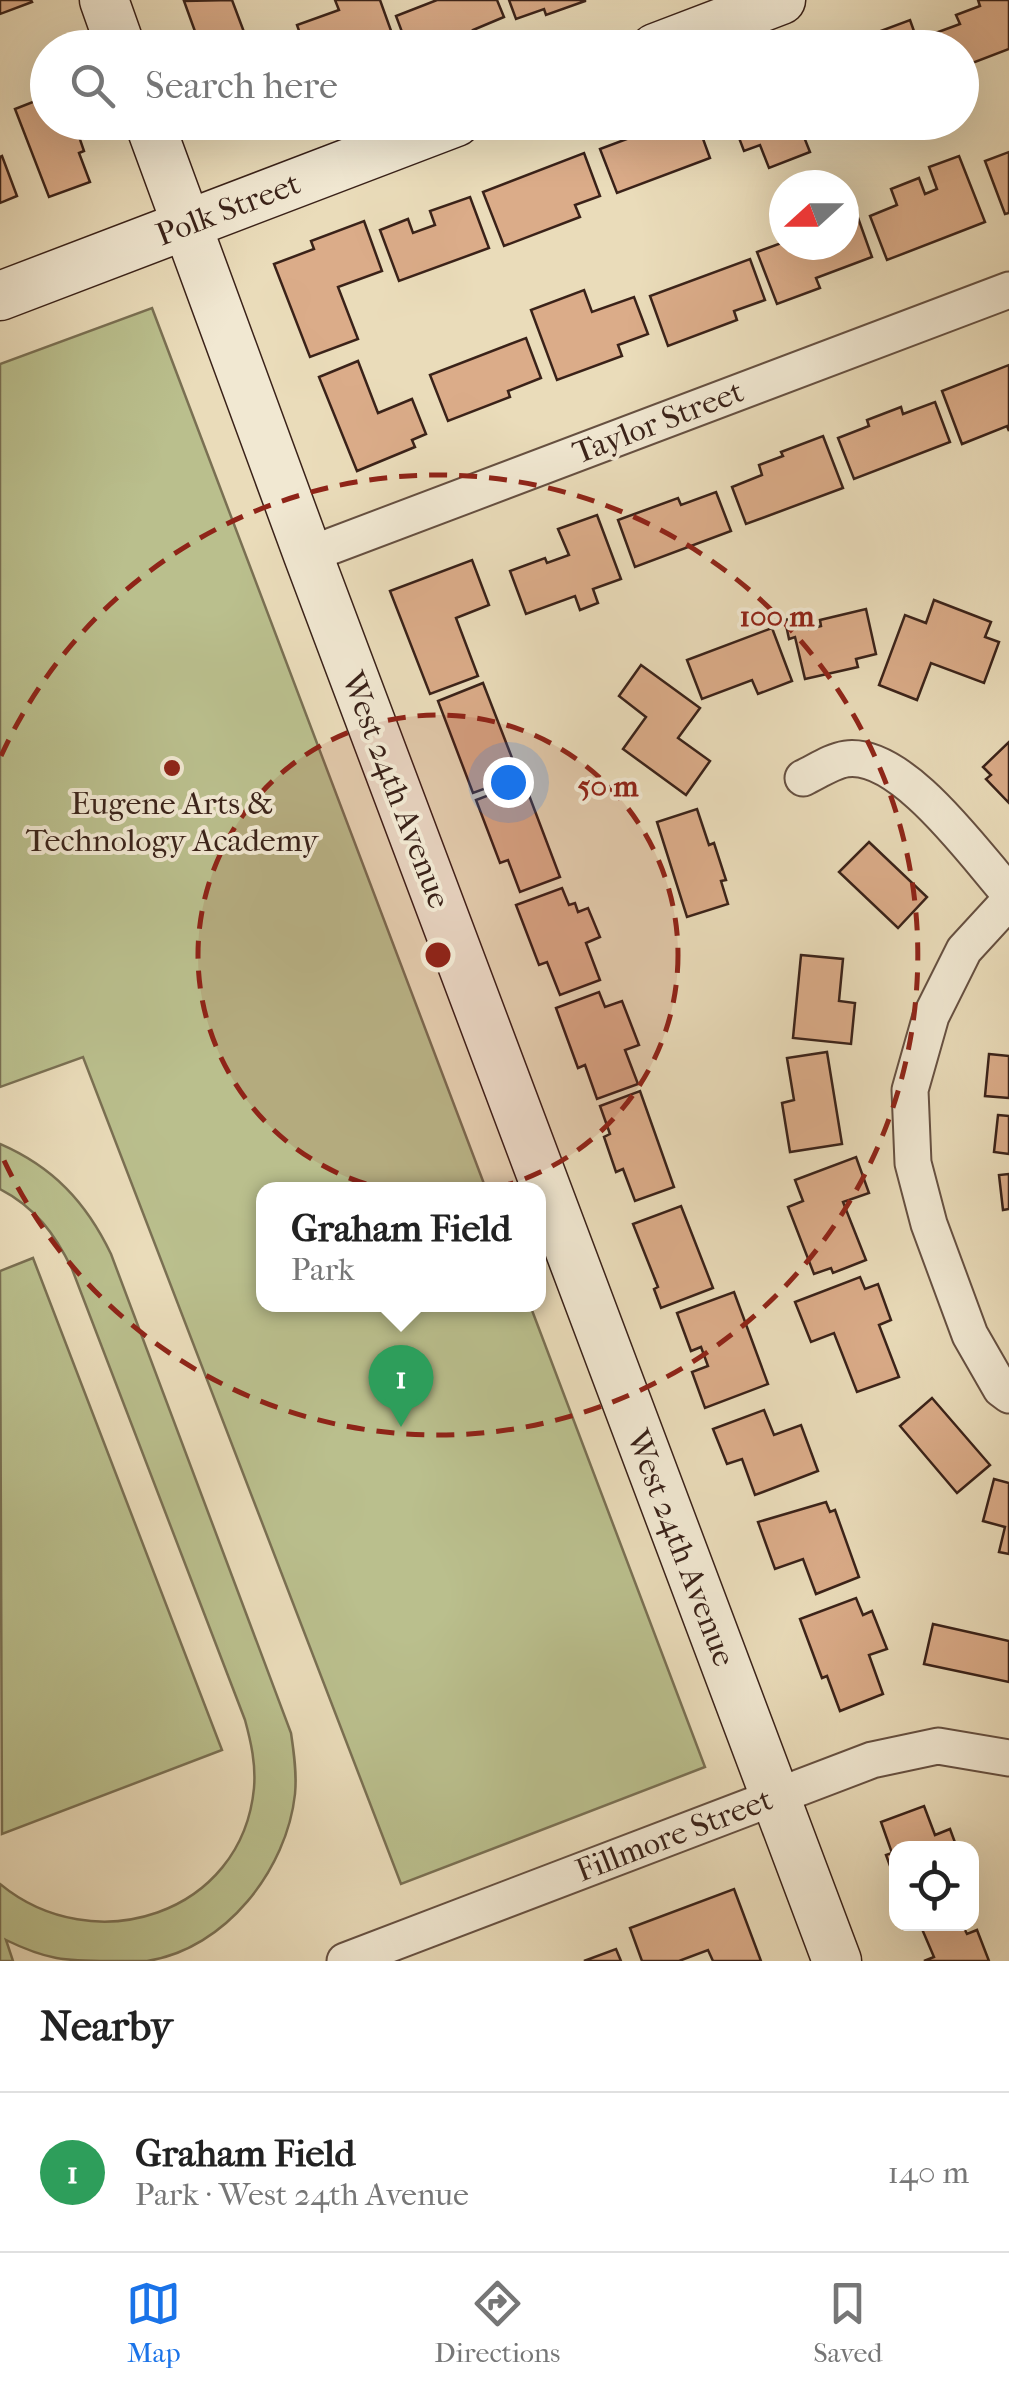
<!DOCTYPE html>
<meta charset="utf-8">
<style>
:root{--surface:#fff;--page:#f2f2f2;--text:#222;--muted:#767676;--line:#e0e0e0;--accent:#1a73e8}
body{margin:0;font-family:"IM FELL French Canon",serif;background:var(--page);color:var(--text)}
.controls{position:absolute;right:30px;bottom:30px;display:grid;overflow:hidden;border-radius:20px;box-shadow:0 10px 40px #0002}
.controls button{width:90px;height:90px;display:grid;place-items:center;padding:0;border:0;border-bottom:2px solid var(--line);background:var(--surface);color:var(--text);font:50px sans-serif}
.compass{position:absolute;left:769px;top:170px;width:90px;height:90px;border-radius:50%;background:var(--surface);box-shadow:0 10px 40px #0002;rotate:249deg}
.you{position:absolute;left:508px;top:782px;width:35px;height:35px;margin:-25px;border:8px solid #fff;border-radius:50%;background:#1a73e8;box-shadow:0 0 0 15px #1a73e833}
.badge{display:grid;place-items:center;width:65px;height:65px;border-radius:50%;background:var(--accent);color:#fff;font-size:32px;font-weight:700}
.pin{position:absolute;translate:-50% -82px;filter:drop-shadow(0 2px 5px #0008)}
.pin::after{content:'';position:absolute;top:52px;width:35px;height:30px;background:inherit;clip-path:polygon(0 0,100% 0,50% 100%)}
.popup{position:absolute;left:256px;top:1182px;width:290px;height:130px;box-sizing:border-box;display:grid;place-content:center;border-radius:20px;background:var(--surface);filter:drop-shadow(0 2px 8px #0005);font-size:32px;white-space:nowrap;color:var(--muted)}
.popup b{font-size:38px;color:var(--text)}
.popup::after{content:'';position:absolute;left:50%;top:100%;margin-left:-20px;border:20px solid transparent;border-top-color:var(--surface)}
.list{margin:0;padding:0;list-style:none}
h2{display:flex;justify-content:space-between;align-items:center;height:130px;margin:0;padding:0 40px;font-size:42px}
h2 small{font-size:32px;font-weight:400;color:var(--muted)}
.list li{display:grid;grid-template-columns:65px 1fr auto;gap:30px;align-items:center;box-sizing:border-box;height:160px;padding:0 40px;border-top:2px solid var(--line)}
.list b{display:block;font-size:38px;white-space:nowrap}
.list p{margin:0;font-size:32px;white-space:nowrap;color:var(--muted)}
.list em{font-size:32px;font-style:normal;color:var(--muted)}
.icon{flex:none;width:55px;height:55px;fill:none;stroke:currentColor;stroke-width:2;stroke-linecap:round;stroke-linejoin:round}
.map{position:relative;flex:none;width:1009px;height:1961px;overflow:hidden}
.search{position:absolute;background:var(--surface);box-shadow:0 10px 40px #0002;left:30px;right:30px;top:30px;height:110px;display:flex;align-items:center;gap:25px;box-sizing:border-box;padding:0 35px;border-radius:55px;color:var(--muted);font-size:38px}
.sheet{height:290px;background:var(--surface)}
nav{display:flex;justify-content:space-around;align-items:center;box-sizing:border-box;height:140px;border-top:2px solid var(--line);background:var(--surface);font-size:28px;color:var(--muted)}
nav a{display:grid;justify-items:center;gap:5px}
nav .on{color:var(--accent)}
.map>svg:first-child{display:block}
.green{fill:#babf8d;stroke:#7a7053;stroke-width:2.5}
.building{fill:#dbac89;stroke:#3a2219;stroke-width:2.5}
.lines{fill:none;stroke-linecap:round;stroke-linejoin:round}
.street-casing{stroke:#665041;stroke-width:39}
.secondary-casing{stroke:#3a2219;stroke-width:51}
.street{stroke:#f1e8d2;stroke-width:35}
.secondary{stroke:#f1e8d2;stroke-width:48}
.ring{fill:none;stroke:#8f2418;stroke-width:5;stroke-dasharray:18 12}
.poi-dot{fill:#8f2418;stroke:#f1e8d2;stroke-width:4}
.labels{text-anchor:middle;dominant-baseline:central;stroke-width:8;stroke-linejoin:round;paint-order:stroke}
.street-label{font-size:32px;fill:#3a2219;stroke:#f1e8d2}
.poi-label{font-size:32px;fill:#3a2219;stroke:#f1e8d2}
.centre{fill:#8f2418;stroke:#f1e8d2;stroke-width:5}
.ring-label{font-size:30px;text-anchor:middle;font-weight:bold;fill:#8f2418;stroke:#f1e8d2;stroke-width:8;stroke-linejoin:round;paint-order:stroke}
</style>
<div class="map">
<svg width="1009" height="1961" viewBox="0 0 1009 1961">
<rect width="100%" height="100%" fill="#eadcba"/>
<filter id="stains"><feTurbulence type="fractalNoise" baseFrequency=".002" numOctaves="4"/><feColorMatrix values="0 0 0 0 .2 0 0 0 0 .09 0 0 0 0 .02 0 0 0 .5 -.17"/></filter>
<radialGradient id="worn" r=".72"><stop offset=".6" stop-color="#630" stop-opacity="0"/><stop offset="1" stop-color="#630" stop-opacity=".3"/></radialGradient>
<g class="green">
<polygon points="152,308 486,1189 264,1190 264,1304 530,1305 705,1767 401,1884 83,1057 0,1087 0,364"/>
<path d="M 0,1144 C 53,1167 86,1202 111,1254 L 291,1733 C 294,1753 297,1774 295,1794 C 287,1869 226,1949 147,1961 C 135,1961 122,1961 109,1961 C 65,1961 47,1960 6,1940 L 13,1961 L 0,1961 L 0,1884 C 93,1961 242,1915 254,1788 C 256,1764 251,1742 245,1720 L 72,1269 C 55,1234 35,1207 0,1189 Z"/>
<polygon points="33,1258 222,1750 2,1834 0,1271"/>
</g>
<g class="building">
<polygon points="0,0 31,0 32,2 0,14"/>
<polygon points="232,0 250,48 201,48 184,1"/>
<polygon points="335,0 380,0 394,39 371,48 305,48 297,25 339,10"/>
<polygon points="437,0 497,0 504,17 473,30 477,42 462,48 408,48 396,16"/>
<polygon points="509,0 585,0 585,1 546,15 544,9 516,19"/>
<polygon points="978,0 1009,0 1009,49 962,67 962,48 935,48 930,35 960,24 956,15 980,6"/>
<polygon points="910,20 920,48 835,48"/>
<polygon points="48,96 48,122 74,122 84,151 79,153 90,182 49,197 15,109"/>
<polygon points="229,122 261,122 233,133"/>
<polygon points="711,122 798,122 810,152 769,168 760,145 744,151 736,130 717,137"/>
<polygon points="664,125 668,136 698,125 710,158 617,193 600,149"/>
<polygon points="1009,152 1009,213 1005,214 985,161"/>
<polygon points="584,153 600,196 575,205 580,217 504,246 483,192"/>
<polygon points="2,156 17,196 0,203 0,157"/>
<polygon points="959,156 985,222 887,260 870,216 897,205 891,189 919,178 925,194 937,189 929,167"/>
<polygon points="470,197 489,248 399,281 380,230 408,219 413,233 435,225 430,211"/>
<polygon points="857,215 872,257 816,278 820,288 777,304 757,252 784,242 784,245 844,245 844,220"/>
<polygon points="364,221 382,271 338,287 358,339 310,357 274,264 314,249 311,241"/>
<polygon points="750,259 765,300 734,311 737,320 668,346 650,296"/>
<polygon points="584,290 592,312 634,297 648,334 618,345 622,356 557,380 531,310"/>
<polygon points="526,338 541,378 508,391 510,397 448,421 430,375"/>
<polygon points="358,361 378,413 412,399 426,434 412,440 415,447 357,471 319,377"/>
<polygon points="1009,365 1009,431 1007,426 962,444 942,391"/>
<polygon points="935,402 950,442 854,479 838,438 869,426 867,420 901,407 903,414"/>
<polygon points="823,436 843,488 746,524 732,487 762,475 759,465 783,456 781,452"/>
<polygon points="716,492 731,531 635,567 618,520 678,498 681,505"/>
<polygon points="597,515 621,579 593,589 598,603 580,610 575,596 526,614 510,571 545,558 547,563 569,555 558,529"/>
<polygon points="472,560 489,605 456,618 478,676 430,694 390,591"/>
<polygon points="934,600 991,622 985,637 999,642 984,683 931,663 917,700 879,685 905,615 926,623"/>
<polygon points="866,609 876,654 856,659 858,667 805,679 795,637 789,639 785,620 806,615 809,629 821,626 820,620"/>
<polygon points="772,628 792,681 758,694 752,680 702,699 687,660"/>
<polygon points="641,665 700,708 678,738 710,761 686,795 623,749 646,717 619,696"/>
<polygon points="483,683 519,776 473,793 438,701"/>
<polygon points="1009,742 1009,803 986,779 991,775 983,767"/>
<polygon points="524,782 560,877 520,892 508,860 500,863 476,800"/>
<polygon points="697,809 709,845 714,843 726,880 721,881 728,904 687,917 657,822"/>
<polygon points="869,842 927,897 898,928 839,872"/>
<polygon points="562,888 569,905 575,903 578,912 588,908 600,937 586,943 600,980 560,995 547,962 539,965 516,905"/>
<polygon points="801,955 843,959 839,1001 855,1003 851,1044 793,1038"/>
<polygon points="599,992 605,1007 622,1001 639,1045 625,1050 638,1084 597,1099 585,1065 578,1068 556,1008"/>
<polygon points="827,1052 842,1144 790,1152 782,1103 794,1100 787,1058"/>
<polygon points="989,1054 1009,1056 1009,1098 985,1096"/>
<polygon points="640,1091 674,1187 635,1201 623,1169 616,1172 604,1137 610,1134 600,1106"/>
<polygon points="998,1115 1009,1116 1009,1154 994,1152"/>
<polygon points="856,1157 869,1193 843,1202 866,1260 833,1273 831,1268 814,1274 788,1207 803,1201 795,1180"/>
<polygon points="1009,1174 1009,1209 1003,1210 999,1175"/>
<polygon points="681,1206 713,1288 661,1308 654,1289 658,1287 633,1224"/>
<polygon points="860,1277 865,1289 878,1284 891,1320 879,1325 899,1377 857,1392 834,1333 811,1342 795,1302"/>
<polygon points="734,1292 768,1384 705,1408 692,1372 708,1366 701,1347 691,1351 677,1313"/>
<polygon points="932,1398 990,1465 957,1493 900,1426"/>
<polygon points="764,1410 774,1435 801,1425 818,1471 755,1495 742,1459 727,1464 713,1429"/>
<polygon points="994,1479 1009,1483 1009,1554 999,1552 1005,1527 983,1521"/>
<polygon points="826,1502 830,1512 835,1510 859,1577 816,1594 803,1559 775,1569 758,1522"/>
<polygon points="856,1598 863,1615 872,1611 887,1649 869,1655 883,1694 840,1711 827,1676 822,1678 800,1619"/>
<polygon points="933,1624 1009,1641 1009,1682 924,1664"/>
<polygon points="924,1806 935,1835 950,1829 957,1848 896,1848 896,1882 886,1855 892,1853 881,1822"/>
<polygon points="734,1889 761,1961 713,1961 708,1950 679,1961 642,1961 630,1928"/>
<polygon points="936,1924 962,1924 967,1934 977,1930 989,1961 924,1961 934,1957 922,1929"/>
<polygon points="616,1949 621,1961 584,1961"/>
</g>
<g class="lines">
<defs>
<g id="street">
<polyline points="308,555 1009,290"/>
<path d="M 803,778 C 816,772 832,761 846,759 C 902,751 975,855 1009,893"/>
<polyline points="1009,901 964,950 931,1016 910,1090 913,1163 929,1224 970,1335 1001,1389 1009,1395"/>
<polyline points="345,1961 872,1760 938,1746 1009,1758"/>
</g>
<g id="secondary">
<polyline points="104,0 121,48"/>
<polyline points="655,48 781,0"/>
<polyline points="149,122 308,555 837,1961"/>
<polyline points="0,296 456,122"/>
</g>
</defs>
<use href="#street" class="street-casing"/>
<use href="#secondary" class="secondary-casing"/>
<use href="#street" class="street"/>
<use href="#secondary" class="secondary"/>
</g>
<circle cx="438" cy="955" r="240" fill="#8f2418" fill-opacity=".12"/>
<g class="ring">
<circle cx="438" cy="955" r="240"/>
<path d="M1 756A480 480 0 1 1 1 1154"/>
</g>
<circle class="poi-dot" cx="172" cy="768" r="10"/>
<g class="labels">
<g class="street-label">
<text transform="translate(228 209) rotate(-21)">Polk Street</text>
<text transform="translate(658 422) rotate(-21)">Taylor Street</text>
<text transform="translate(396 790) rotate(69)">West 24th Avenue</text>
<text transform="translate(681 1548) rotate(69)">West 24th Avenue</text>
<text transform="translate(674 1835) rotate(-21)">Fillmore Street</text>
</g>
<g class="poi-label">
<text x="172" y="803">Eugene Arts &amp;<tspan x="172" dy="37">Technology Academy</tspan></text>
</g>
</g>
<circle cx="438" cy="955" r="15" class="centre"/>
<g class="ring-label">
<text x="777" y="626">100 m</text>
<text x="608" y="796">50 m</text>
</g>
<rect width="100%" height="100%" filter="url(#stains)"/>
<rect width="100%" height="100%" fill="url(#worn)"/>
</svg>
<div class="controls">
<button><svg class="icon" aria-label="locate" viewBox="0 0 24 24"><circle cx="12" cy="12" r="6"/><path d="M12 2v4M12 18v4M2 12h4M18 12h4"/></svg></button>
</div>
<svg class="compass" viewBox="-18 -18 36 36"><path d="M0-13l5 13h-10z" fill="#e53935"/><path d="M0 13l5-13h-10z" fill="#767676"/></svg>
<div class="you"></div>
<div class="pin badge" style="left:401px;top:1427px;background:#2e9e5b">1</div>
<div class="popup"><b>Graham Field</b>Park</div>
<div class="search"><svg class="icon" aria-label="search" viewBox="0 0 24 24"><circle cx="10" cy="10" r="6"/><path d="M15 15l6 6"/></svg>Search here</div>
</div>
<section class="sheet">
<h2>Nearby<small></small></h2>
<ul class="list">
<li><span class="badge" style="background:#2e9e5b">1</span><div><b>Graham Field</b><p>Park · West 24th Avenue</p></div><em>140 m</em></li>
</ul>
</section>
<nav>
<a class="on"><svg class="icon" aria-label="map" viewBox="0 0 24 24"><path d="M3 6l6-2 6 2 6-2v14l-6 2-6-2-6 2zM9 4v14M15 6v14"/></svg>Map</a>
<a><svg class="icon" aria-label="directions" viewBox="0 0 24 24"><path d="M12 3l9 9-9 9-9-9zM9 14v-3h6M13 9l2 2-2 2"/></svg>Directions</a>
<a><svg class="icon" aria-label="saved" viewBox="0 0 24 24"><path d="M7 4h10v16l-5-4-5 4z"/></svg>Saved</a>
</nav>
